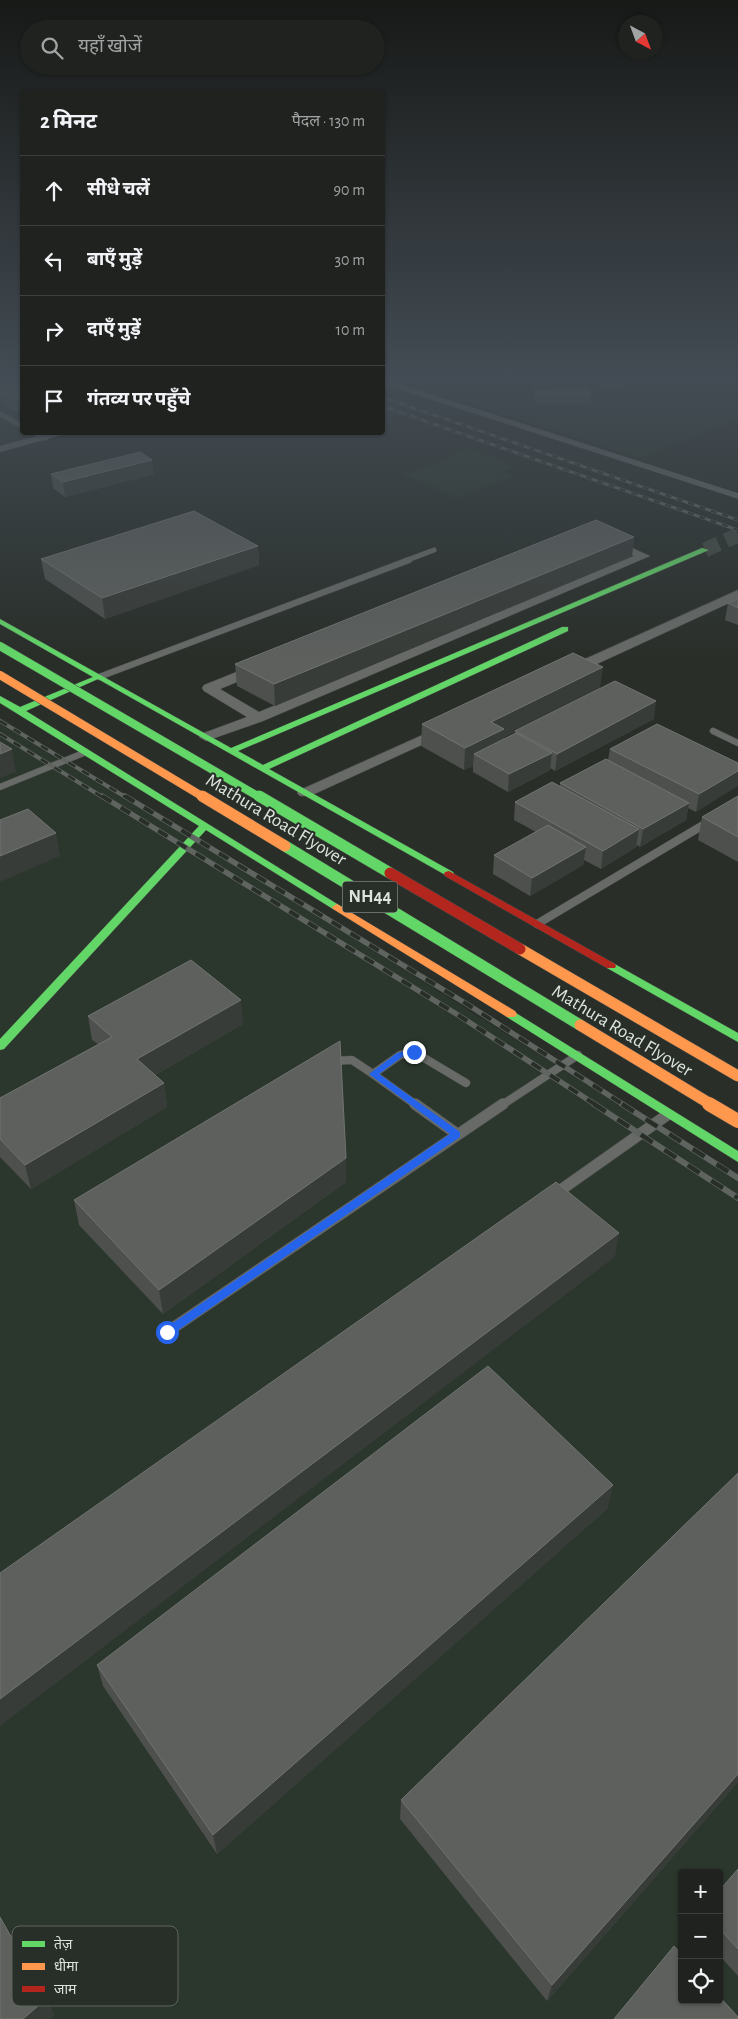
<!DOCTYPE html>
<html lang="hi">
<meta charset="utf-8">
<style>
:root{--surface:#1f221f;--page:#2c2f2c;--text:#f1f3f6;--muted:#a1a4a4;--line:#3c3f3d}
body{margin:0;font-family:"Alegreya Sans","Noto Sans Devanagari",sans-serif;background:var(--page);color:var(--text)}
.controls{position:absolute;right:15px;bottom:15px;display:grid;overflow:hidden;border-radius:5px;box-shadow:0 1px 4px #0004}
.controls button{width:45px;height:45px;display:grid;place-items:center;padding:0;border:0;border-bottom:1px solid var(--line);background:var(--surface);color:var(--text);font:25px sans-serif}
.compass{position:absolute;left:618px;top:15px;width:45px;height:45px;border-radius:50%;background:var(--surface);box-shadow:0 1px 4px #0004;rotate:139deg}
.stop{position:absolute;width:15px;height:15px;margin:-11px;border:4px solid #2563eb;border-radius:50%;background:#fff}
.stop.end{background:#2563eb;border-color:#fff;box-shadow:0 1px 5px #0008}
.list{margin:0;padding:0;list-style:none}
h2{display:flex;justify-content:space-between;align-items:center;height:65px;margin:0;padding:0 20px;font-size:21px}
h2 small{font-size:16px;font-weight:400;color:var(--muted)}
.list li{display:grid;grid-template-columns:32px 1fr auto;gap:15px;align-items:center;box-sizing:border-box;height:70px;padding:0 20px;border-top:1px solid var(--line)}
.list b{display:block;font-size:19px;white-space:nowrap}
.list em{font-size:16px;font-style:normal;color:var(--muted)}
.icon{flex:none;width:28px;height:28px;fill:none;stroke:currentColor;stroke-width:2;stroke-linecap:round;stroke-linejoin:round}
.map{position:relative;flex:none;width:738px;height:2019px;overflow:hidden}
.search{position:absolute;background:var(--surface);box-shadow:0 1px 4px #0004;left:20px;top:20px;width:365px;height:55px;display:flex;align-items:center;gap:12px;box-sizing:border-box;padding:0 18px;border-radius:28px;color:var(--muted);font-size:19px}
.panel{position:absolute;background:var(--surface);box-shadow:0 1px 4px #0004;left:20px;top:90px;width:365px;height:345px;border-radius:5px}
.map>svg:first-child{display:block}
.built{fill:#2b362c;fill-rule:evenodd}
.lines{fill:none;stroke-linecap:round;stroke-linejoin:round}
.secondary-tunnel{stroke:#444944;stroke-width:15;stroke-dasharray:15 8;stroke-linecap:butt}
.lane-far3-casing{stroke:#474b47;stroke-width:5.5}
.lane-far2-casing{stroke:#474b47;stroke-width:7}
.lane-far1-casing{stroke:#474b47;stroke-width:9}
.lane-casing{stroke:#474b47;stroke-width:12}
.street-casing{stroke:#474b47;stroke-width:1}
.fast-casing{stroke:#474b47;stroke-width:1}
.slow-casing{stroke:#474b47;stroke-width:1}
.jam-casing{stroke:#474b47;stroke-width:1}
.lane-far3{stroke:#676a67;stroke-width:5}
.lane-far2{stroke:#676a67;stroke-width:6}
.lane-far1{stroke:#676a67;stroke-width:8}
.lane{stroke:#676a67;stroke-width:11}
.street{fill:#676a67;fill-rule:evenodd}
.fast{fill:#63d668;fill-rule:evenodd}
.slow{fill:#ff974d;fill-rule:evenodd}
.jam{fill:#b3261e;fill-rule:evenodd}
.rail-far3-casing{stroke:#606460;stroke-width:3}
.rail-far2-casing{stroke:#606460;stroke-width:4}
.rail-far1-casing{stroke:#606460;stroke-width:5.5}
.rail-casing{stroke:#606460;stroke-width:6}
.rail-far3{stroke:#282f28;stroke-width:2;stroke-dasharray:6;stroke-linecap:butt}
.rail-far2{stroke:#282f28;stroke-width:2.5;stroke-dasharray:8;stroke-linecap:butt}
.rail-far1{stroke:#282f28;stroke-width:4;stroke-dasharray:11;stroke-linecap:butt}
.rail{stroke:#282f28;stroke-width:4.5;stroke-dasharray:14;stroke-linecap:butt}
.fast-bridge-far1-casing{stroke:#474b47;stroke-width:9;stroke-linecap:butt}
.fast-bridge-casing{stroke:#474b47;stroke-width:12;stroke-linecap:butt}
.slow-bridge-far2-casing{stroke:#474b47;stroke-width:9;stroke-linecap:butt}
.slow-bridge-far1-casing{stroke:#474b47;stroke-width:12;stroke-linecap:butt}
.slow-bridge-casing{stroke:#474b47;stroke-width:15;stroke-linecap:butt}
.jam-bridge-casing{stroke:#474b47;stroke-width:12;stroke-linecap:butt}
.fast-bridge-far1{stroke:#63d668;stroke-width:8}
.fast-bridge{stroke:#63d668;stroke-width:11}
.slow-bridge-far2{stroke:#ff974d;stroke-width:8}
.slow-bridge-far1{stroke:#ff974d;stroke-width:11}
.slow-bridge{stroke:#ff974d;stroke-width:14}
.jam-bridge{stroke:#b3261e;stroke-width:11}
.wall{fill:#4d504d;fill-rule:evenodd}
.shaded-wall{fill:#383c38}
.building{fill:#5d605d;stroke:#717471}
.route{fill:#2563eb}
.labels{text-anchor:middle;dominant-baseline:central;stroke-width:4;stroke-linejoin:round;paint-order:stroke}
.shield{fill:#282f28;stroke:#a7ada7;stroke-width:1}
.shield-label{font-size:18px;font-weight:bold;fill:#dee3de}
.street-label{font-size:19px;fill:#dee3de;stroke:#282f28}
.key{fill:#282f28;stroke:#5f655f;stroke-width:1}
.key-label{font-size:14px;fill:#dee3de}
</style>
<div class="map">
<svg width="738" height="2019" viewBox="0 0 738 2019">
<rect width="100%" height="100%" fill="#292e29"/>
<g class="built">
<polygon points="0,378 22,378 22,432 48,433 0,444"/>
<polygon points="392,378 738,378 738,421 638,458"/>
<polygon points="469,448 514,467 501,472 514,477 457,498 403,475 452,458 449,455"/>
<path d="M 0,717 L 738,1179 L 738,2019 L 0,2019 ZM 682,1873 L 719,1873 L 719,2000 L 682,2000 Z"/>
</g>
<g class="lines">
<polyline class="secondary-tunnel" points="705,550 738,535"/>
<defs>
<g id="lane-far3">
<polyline points="382,381 738,496"/>
<polyline points="0,414 22,426"/>
<polyline points="34,432 45,438"/>
<polyline points="405,561 434,550"/>
</g>
<g id="lane-far2">
<polyline points="99,677 409,560"/>
<polyline points="713,731 738,743"/>
<polyline points="0,787 86,752"/>
</g>
<g id="lane-far1">
<polyline points="537,924 710,821"/>
<polyline points="330,1061 352,1060 373,1074"/>
<polyline points="416,1105 373,1074 400,1055 414,1052 466,1083"/>
<polyline points="502,1105 578,1055"/>
</g>
<g id="lane">
<polyline points="415,1104 457,1134"/>
<polyline points="555,1194 667,1115"/>
<polyline points="167,1332 503,1104"/>
</g>
<g id="street">
<polygon points="53,432 72,432 0,452 0,446"/>
<polygon points="610,538 650,556 263,721 206,741 199,737 201,734 247,717 204,691 202,688 204,685 254,665 264,665 266,668 264,671 220,689 259,712 634,556 606,544 606,540"/>
<polygon points="738,590 738,599 573,675 563,675 561,672 563,669"/>
<polygon points="445,725 450,726 452,729 450,732 310,796 300,796 297,793 300,790"/>
</g>
<g id="fast">
<polygon points="702,548 709,550 238,751 263,765 562,627 568,627 568,631 269,769 453,872 454,874 453,876 449,877 98,679 26,711 342,907 341,909 333,909 206,830 4,1049 0,1050 0,1039 199,826 0,703 0,696 20,707 93,677 0,624 0,619 231,748"/>
<polygon points="611,962 738,1033 738,1042 607,968 606,966 607,964"/>
<polygon points="511,1010 738,1151 738,1162 507,1017 505,1014"/>
</g>
<polygon id="slow" points="337,904 515,1011 517,1014 515,1017 507,1017 333,909 332,907"/>
<polygon id="jam" points="449,871 615,964 616,966 615,968 607,968 445,876 444,874 445,872"/>
</defs>
<use href="#lane-far3" class="lane-far3-casing"/>
<use href="#lane-far2" class="lane-far2-casing"/>
<use href="#lane-far1" class="lane-far1-casing"/>
<use href="#lane" class="lane-casing"/>
<use href="#street" class="street-casing"/>
<use href="#fast" class="fast-casing"/>
<use href="#slow" class="slow-casing"/>
<use href="#jam" class="jam-casing"/>
<use href="#lane-far3" class="lane-far3"/>
<use href="#lane-far2" class="lane-far2"/>
<use href="#lane-far1" class="lane-far1"/>
<use href="#lane" class="lane"/>
<use href="#street" class="street"/>
<use href="#fast" class="fast"/>
<use href="#slow" class="slow"/>
<use href="#jam" class="jam"/>
<defs>
<g id="rail-far3">
<polyline points="382,397 738,520"/>
<polyline points="382,406 738,530"/>
</g>
<g id="rail-far2">
<polyline points="0,721 127,798"/>
<polyline points="0,734 104,798"/>
</g>
<g id="rail-far1">
<polyline points="102,796 458,1015 596,1105"/>
<polyline points="125,796 470,1006 624,1105"/>
</g>
<g id="rail">
<polyline points="594,1104 738,1198"/>
<polyline points="622,1104 738,1178"/>
</g>
</defs>
<use href="#rail-far3" class="rail-far3-casing"/>
<use href="#rail-far2" class="rail-far2-casing"/>
<use href="#rail-far1" class="rail-far1-casing"/>
<use href="#rail" class="rail-casing"/>
<use href="#rail-far3" class="rail-far3"/>
<use href="#rail-far2" class="rail-far2"/>
<use href="#rail-far1" class="rail-far1"/>
<use href="#rail" class="rail"/>
<defs>
<polyline id="fast-bridge-far1" points="0,646 261,798"/>
<g id="fast-bridge">
<polyline points="259,796 390,873"/>
<polyline points="285,846 580,1025"/>
</g>
<polyline id="slow-bridge-far2" points="0,675 205,798"/>
<g id="slow-bridge-far1">
<polyline points="202,796 285,846"/>
<polyline points="520,949 738,1076"/>
<polyline points="580,1025 712,1105"/>
</g>
<polyline id="slow-bridge" points="709,1104 738,1121"/>
<polyline id="jam-bridge" points="390,873 520,949"/>
</defs>
<use href="#fast-bridge-far1" class="fast-bridge-far1-casing"/>
<use href="#fast-bridge" class="fast-bridge-casing"/>
<use href="#slow-bridge-far2" class="slow-bridge-far2-casing"/>
<use href="#slow-bridge-far1" class="slow-bridge-far1-casing"/>
<use href="#slow-bridge" class="slow-bridge-casing"/>
<use href="#jam-bridge" class="jam-bridge-casing"/>
<use href="#fast-bridge-far1" class="fast-bridge-far1"/>
<use href="#fast-bridge" class="fast-bridge"/>
<use href="#slow-bridge-far2" class="slow-bridge-far2"/>
<use href="#slow-bridge-far1" class="slow-bridge-far1"/>
<use href="#slow-bridge" class="slow-bridge"/>
<use href="#jam-bridge" class="jam-bridge"/>
</g>
<g class="wall">
<polygon points="0,378 22,378 22,412 18,413 4,406 4,404 0,404"/>
<polygon points="595,378 621,378 622,380 621,389 602,390"/>
<polygon points="655,378 738,378 655,379"/>
<polygon points="534,390 591,394 590,403 536,404 534,399"/>
<polygon points="51,474 154,474 65,497 53,488"/>
<polygon points="634,537 632,556 275,706 237,686 235,664"/>
<polygon points="258,546 259,565 105,619 45,579 41,559"/>
<polygon points="738,599 738,625 725,620 728,603"/>
<path d="M 600,689 L 654,719 L 555,771 L 550,768 L 550,770 L 508,792 L 473,772 L 473,766 L 464,770 L 421,746 L 422,724 ZM 562,708 L 515,731 L 515,734 L 504,739 L 504,737 Z"/>
<polygon points="610,749 738,763 696,812 688,808 686,820 640,847 637,845 636,847 601,869 584,860 583,865 530,896 493,874 494,855 536,832 514,820 515,802 560,786 560,783 608,760"/>
<polygon points="738,796 738,862 698,840 702,817"/>
<polygon points="88,1016 243,1024 155,1075 164,1083 167,1107 31,1189 0,1157 0,1098 98,1044 92,1040"/>
<polygon points="346,1182 163,1314 79,1225 74,1200"/>
<polygon points="738,1473 738,1782 547,2001 400,1819 401,1800"/>
<polygon points="608,1508 217,1854 103,1686 97,1665"/>
<polygon points="738,1869 738,1976 719,1955 719,1891"/>
</g>
<g class="shaded-wall">
<polygon points="22,390 22,412 18,413 16,400"/>
<polygon points="0,395 2,395 4,404 1,405"/>
<polygon points="152,460 154,474 65,497 63,482"/>
<polygon points="634,537 632,556 275,706 274,684"/>
<polygon points="258,546 259,565 105,619 102,598"/>
<polygon points="603,667 600,689 504,737 503,751 474,754 473,766 464,770 465,748 491,722"/>
<polygon points="656,701 654,719 555,771 557,754"/>
<polygon points="12,749 16,772 0,778 0,754"/>
<polygon points="552,753 550,770 508,792 509,774"/>
<polygon points="738,771 738,786 696,812 699,794"/>
<polygon points="689,803 686,820 640,847 643,829"/>
<polygon points="639,829 636,847 601,869 603,851"/>
<polygon points="56,833 60,856 0,882 0,856"/>
<polygon points="586,847 583,865 530,896 532,878"/>
<polygon points="241,1000 243,1024 141,1083 137,1059"/>
<polygon points="164,1083 167,1107 31,1189 25,1165"/>
<polygon points="346,1158 346,1182 163,1314 159,1290"/>
<polygon points="619,1233 615,1257 0,1726 0,1699"/>
<polygon points="613,1485 608,1508 217,1854 213,1835"/>
<polygon points="738,1774 738,1782 547,2001 552,1985"/>
<polygon points="0,1916 55,2015 50,2019 23,2019"/>
</g>
<g class="building">
<polygon points="0,378 22,378 22,387 2,392 2,395 0,395"/>
<polygon points="601,378 621,378 622,380 603,380"/>
<polygon points="22,387 22,398 16,400 2,392"/>
<polygon points="589,389 591,394 536,395 534,390"/>
<polygon points="140,452 152,460 63,482 51,474"/>
<polygon points="194,511 258,546 102,598 41,559"/>
<polygon points="596,520 634,537 274,684 235,664"/>
<polygon points="738,599 738,608 728,603"/>
<polygon points="573,653 603,667 491,722 504,729 465,748 422,724"/>
<polygon points="615,681 656,701 557,754 515,731"/>
<polygon points="657,724 738,763 738,771 699,794 610,749"/>
<polygon points="516,733 552,753 509,774 474,754"/>
<polygon points="0,742 12,749 0,754"/>
<polygon points="606,759 689,803 643,829 560,783"/>
<polygon points="552,782 639,829 603,851 515,802"/>
<polygon points="738,796 738,837 702,817"/>
<polygon points="28,809 56,833 0,856 0,820"/>
<polygon points="548,825 586,847 532,878 494,855"/>
<polygon points="191,960 241,1000 137,1059 164,1083 25,1165 0,1139 0,1098 112,1037 88,1016"/>
<polygon points="340,1041 346,1158 159,1290 74,1200"/>
<polygon points="556,1182 619,1233 0,1699 0,1573"/>
<polygon points="488,1366 613,1485 213,1835 97,1665"/>
<polygon points="738,1473 738,1774 552,1985 401,1800"/>
<polygon points="738,1869 738,1949 719,1928 719,1891"/>
<polygon points="0,1917 46,1999 23,2019 0,2019"/>
<polygon points="674,1946 682,1955 682,2000 719,2000 719,1996 738,2017 738,2019 614,2019"/>
</g>
<linearGradient id="sky" x2="0" y2="1"><stop stop-color="#171917"/><stop offset="0.57" stop-color="#434c54"/><stop offset="1" stop-color="#434c54" stop-opacity="0"/></linearGradient>
<rect width="738" height="660" fill="url(#sky)"/>
<polygon class="route" points="414,1049 417,1050 417,1054 402,1057 379,1074 460,1132 460,1137 171,1335 164,1335 164,1329 450,1134 369,1074 397,1053"/>
<g class="labels">
<rect class="shield" x="342.5" y="881.5" width="55" height="31" rx="4"/>
<g class="shield-label">
<text x="370" y="897">NH44</text>
</g>
<g class="street-label">
<text transform="translate(276 820) rotate(31)">Mathura Road Flyover</text>
<text transform="translate(622 1031) rotate(31)">Mathura Road Flyover</text>
</g>
</g>
<rect x="12" y="1926" width="166" height="80" rx="8" class="key"/>
<rect x="22" y="1941" width="23" height="6" fill="#63d668"/>
<rect x="22" y="1963" width="23" height="7" fill="#ff974d"/>
<rect x="22" y="1986" width="23" height="6" fill="#b3261e"/>
<g class="key-label">
<text x="54" y="1949">तेज़</text>
<text x="54" y="1971">धीमा</text>
<text x="54" y="1994">जाम</text>
</g>
</svg>
<div class="controls">
<button>+</button>
<button>−</button>
<button><svg class="icon" aria-label="locate" viewBox="0 0 24 24"><circle cx="12" cy="12" r="6"/><path d="M12 2v4M12 18v4M2 12h4M18 12h4"/></svg></button>
</div>
<svg class="compass" viewBox="-18 -18 36 36"><path d="M0-13l5 13h-10z" fill="#e53935"/><path d="M0 13l5-13h-10z" fill="#a1a4a4"/></svg>
<div class="stop" style="left:167px;top:1332px"></div>
<div class="stop end" style="left:414px;top:1052px"></div>
<div class="search"><svg class="icon" aria-label="search" viewBox="0 0 24 24"><circle cx="10" cy="10" r="6"/><path d="M15 15l6 6"/></svg>यहाँ खोजें</div>
<section class="panel">
<h2>2 मिनट<small>पैदल · 130 m</small></h2>
<ul class="list">
<li><svg class="icon" aria-label="ahead" viewBox="0 0 24 24"><path d="M12 20V5M6 11l6-6 6 6"/></svg><div><b>सीधे चलें</b></div><em>90 m</em></li>
<li><svg class="icon" aria-label="left" viewBox="0 0 24 24"><path d="M17 20v-9H6M10 6l-5 5 5 5"/></svg><div><b>बाएँ मुड़ें</b></div><em>30 m</em></li>
<li><svg class="icon" aria-label="right" viewBox="0 0 24 24"><path d="M7 20v-9h11M14 6l5 5-5 5"/></svg><div><b>दाएँ मुड़ें</b></div><em>10 m</em></li>
<li><svg class="icon" aria-label="arrive" viewBox="0 0 24 24"><path d="M6 21V4h12l-3 4 3 4H6"/></svg><div><b>गंतव्य पर पहुँचे</b></div></li>
</ul>
</section>
</div>
